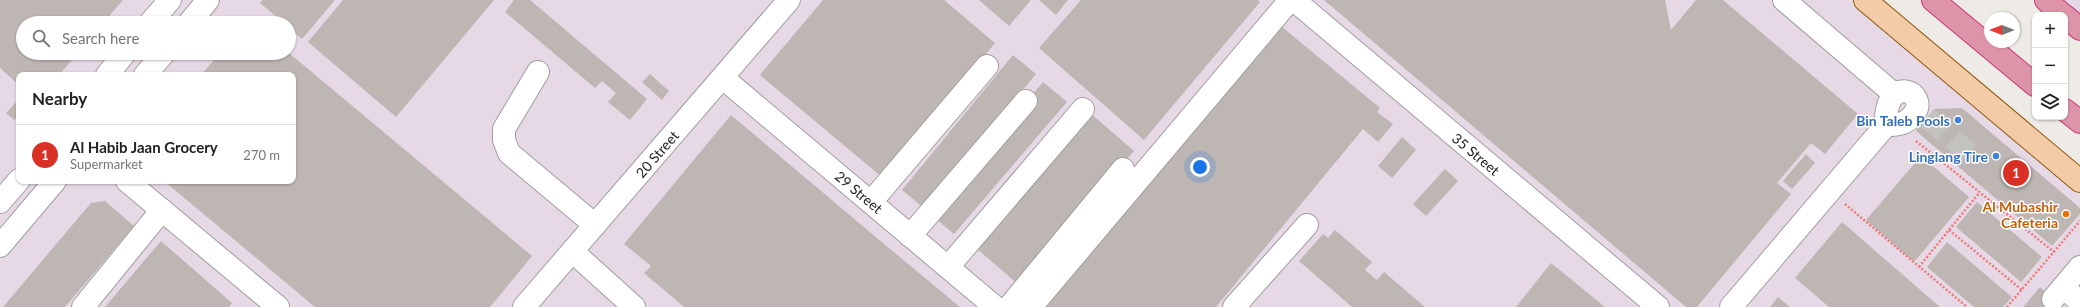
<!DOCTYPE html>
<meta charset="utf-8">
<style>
:root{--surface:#fff;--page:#f6f6f6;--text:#222;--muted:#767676;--line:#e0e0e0;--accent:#d93025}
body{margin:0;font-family:Lato,sans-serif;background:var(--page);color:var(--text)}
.controls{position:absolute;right:12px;top:12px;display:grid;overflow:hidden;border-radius:8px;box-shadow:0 1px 3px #0004}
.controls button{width:36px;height:36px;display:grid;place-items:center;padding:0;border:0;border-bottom:1px solid var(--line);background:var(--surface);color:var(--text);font:20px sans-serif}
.compass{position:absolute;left:1984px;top:12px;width:36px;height:36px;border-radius:50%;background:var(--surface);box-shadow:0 1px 3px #0004;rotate:270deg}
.you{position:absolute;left:1200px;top:167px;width:14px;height:14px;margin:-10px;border:3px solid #fff;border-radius:50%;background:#1a73e8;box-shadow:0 0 0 6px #1a73e833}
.badge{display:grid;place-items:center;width:26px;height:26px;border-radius:50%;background:var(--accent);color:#fff;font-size:13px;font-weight:700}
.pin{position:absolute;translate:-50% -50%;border:2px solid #fff;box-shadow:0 1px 4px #0006}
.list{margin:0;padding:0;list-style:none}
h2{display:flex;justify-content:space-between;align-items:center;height:52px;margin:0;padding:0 16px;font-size:17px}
h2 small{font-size:13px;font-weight:400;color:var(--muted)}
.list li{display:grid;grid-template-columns:26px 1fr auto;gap:12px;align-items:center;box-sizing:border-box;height:60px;padding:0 16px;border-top:1px solid var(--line)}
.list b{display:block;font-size:15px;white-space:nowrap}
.list p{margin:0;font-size:13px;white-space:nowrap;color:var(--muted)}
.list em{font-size:13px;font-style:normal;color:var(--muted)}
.icon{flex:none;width:22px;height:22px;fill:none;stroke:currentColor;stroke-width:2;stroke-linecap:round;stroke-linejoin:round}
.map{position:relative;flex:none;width:2080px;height:307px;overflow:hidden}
.search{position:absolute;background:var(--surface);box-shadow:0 1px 3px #0004;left:16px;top:16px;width:280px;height:44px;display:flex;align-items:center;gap:10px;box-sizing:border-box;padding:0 14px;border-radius:22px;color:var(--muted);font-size:15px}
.panel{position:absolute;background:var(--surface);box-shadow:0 1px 3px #0004;left:16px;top:72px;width:280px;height:112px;border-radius:8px}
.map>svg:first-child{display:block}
.industrial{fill:#e7d8e5;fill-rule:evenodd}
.building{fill:#beb6b2}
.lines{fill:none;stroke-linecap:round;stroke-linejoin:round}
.minor-tunnel{stroke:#c4c2be;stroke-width:22;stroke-dasharray:22 11;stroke-linecap:butt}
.minor-casing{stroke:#9f9f9f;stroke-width:24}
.major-casing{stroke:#8b570e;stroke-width:24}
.highway-casing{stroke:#ca3575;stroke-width:24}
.path{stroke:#ed7a78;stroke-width:2.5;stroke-dasharray:2 2;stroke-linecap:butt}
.minor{stroke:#fff;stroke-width:22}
.major{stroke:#f3cba6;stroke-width:22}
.highway{stroke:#de94a8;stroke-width:22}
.shop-dot{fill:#3f7fe0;stroke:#fff;stroke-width:1.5}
.food-dot{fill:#e8710a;stroke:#fff;stroke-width:1.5}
.labels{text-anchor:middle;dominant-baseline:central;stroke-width:3;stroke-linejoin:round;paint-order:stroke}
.shop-label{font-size:14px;font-weight:bold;fill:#366cbe;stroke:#fff;text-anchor:end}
.street-label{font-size:14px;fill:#1e1e1e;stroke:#fff}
.food-label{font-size:14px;font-weight:bold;fill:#c56008;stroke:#fff;text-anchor:end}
</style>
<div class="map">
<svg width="2080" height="307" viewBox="0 0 2080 307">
<rect width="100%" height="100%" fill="#eeebe6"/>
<g class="industrial">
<path d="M 0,0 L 1858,0 L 2080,192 L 2080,307 L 0,307 ZM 23,23 L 289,23 L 289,53 L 23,53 ZM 19,75 L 293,75 L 293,181 L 19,181 Z"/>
<polygon points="2064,0 2080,0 2080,14"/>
</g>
<g class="building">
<polygon points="0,0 123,0 103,23 23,23 23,53 78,53 59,75 40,75 36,72 33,75 19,75 19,85 0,68"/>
<polygon points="262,0 335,0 302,39 289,28 289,23 284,23 260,3"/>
<polygon points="343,0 494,0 396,117 308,42"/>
<polygon points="514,0 530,0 647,99 630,120 608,102 616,93 602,81 595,88 505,12"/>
<polygon points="823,0 944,0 995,43 883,178 760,75"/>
<polygon points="979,0 1031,0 1009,26"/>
<polygon points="1039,0 1068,0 1056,15"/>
<polygon points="1081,0 1258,0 1260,2 1144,140 1039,48"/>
<polygon points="1324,0 1665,0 1671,30 1696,0 1723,0 1858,114 1825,154 1811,143 1777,183 1791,194 1697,307 1686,307"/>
<polygon points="1276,22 1380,108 1377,112 1393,124 1378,142 1363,129 1216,307 1040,307"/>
<polygon points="220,53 289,53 532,256 490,307 315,307 164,181 293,181 293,75 201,75"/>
<polygon points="1013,55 1036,74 925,209 902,190"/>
<polygon points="650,74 669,91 662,100 642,82"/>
<polygon points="1043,82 1067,102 954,234 930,214"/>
<polygon points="19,99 19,115 14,120 6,113"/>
<polygon points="1962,108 2080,208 2080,214 2052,246 1916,131 1934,109"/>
<polygon points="1089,112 1134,151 1020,286 975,247"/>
<polygon points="731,115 871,233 960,307 684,307 644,273 651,266 624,244"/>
<polygon points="1402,137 1416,150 1392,178 1378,166"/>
<polygon points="1806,154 1815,163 1792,189 1783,181"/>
<polygon points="1921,156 1969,197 1914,262 1866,220"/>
<polygon points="1445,169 1458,181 1426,216 1413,204"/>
<polygon points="105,201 134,226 65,307 3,307 91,203"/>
<polygon points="1977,202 2042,257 2021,282 1956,227"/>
<polygon points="1842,222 1940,307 1829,307 1795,278"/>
<polygon points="1335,230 1372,262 1365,270 1377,280 1384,272 1425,307 1352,307 1299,261 1323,234 1328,238"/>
<polygon points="161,241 232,303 229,307 105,307"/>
<polygon points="1947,242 2012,297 2003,307 1974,307 1927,267"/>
<polygon points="1551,263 1605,307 1516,307"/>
<polygon points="2040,287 2053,299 2062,307 2023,307"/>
<polygon points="1778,297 1790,307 1770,307"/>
</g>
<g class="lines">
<polyline class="minor-tunnel" points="1927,118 1975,158"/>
<defs>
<g id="minor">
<polyline points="1294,0 1658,307"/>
<polyline points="1784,0 1894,94"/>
<polyline points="150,23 170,0"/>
<polyline points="189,23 208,0"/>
<polyline points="538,72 504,129 504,140 509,153 595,225"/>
<polyline points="107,75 125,53"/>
<polyline points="145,75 164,53"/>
<polyline points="723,78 995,307"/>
<polyline points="127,181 278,307"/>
<polyline points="0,202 19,180"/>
<polyline points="871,202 987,66"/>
<polyline points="910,236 1026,101"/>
<polyline points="0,246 55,181"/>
<polyline points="572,251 634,307"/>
<polyline points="948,267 1083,109"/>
<polyline points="2063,287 2080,302"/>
<polyline points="2053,299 2080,267"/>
<polyline points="83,307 162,210"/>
<polyline points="524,307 789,0"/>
<polyline points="1009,307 1123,169"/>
<polyline points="1031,307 1290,0"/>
<polyline points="1234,307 1307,225"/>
<path d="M 1731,307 L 1886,125 C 1884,72 1930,92 1914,114 C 1907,124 1898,125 1886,125"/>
</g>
<polyline id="major" points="1865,0 2080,181"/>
<g id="highway">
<polyline points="1933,0 2035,85"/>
<polyline points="2046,0 2063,15"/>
<polyline points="2065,16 2080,29"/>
<polyline points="2065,110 2080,122"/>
</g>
</defs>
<use href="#minor" class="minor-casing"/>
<use href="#major" class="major-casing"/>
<use href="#highway" class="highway-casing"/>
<g class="path">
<polyline points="1916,141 2054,252"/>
<polyline points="1845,204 1967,307"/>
<polyline points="1949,230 2022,290"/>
<polyline points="1919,267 1979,193"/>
<polyline points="2007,307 2080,221"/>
</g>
<use href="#minor" class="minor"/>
<use href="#major" class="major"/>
<use href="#highway" class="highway"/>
</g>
<g class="shop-dot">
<circle cx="1958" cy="120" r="4"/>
<circle cx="1996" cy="156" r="4"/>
</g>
<circle class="food-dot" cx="2066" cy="214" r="4"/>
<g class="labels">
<g class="shop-label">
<text x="1950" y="120">Bin Taleb Pools</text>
<text x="1988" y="156">Linglang Tire</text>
</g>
<g class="street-label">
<text transform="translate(657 154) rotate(-49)">20 Street</text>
<text transform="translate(1476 154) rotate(40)">35 Street</text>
<text transform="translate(859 192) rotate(40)">29 Street</text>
</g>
<g class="food-label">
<text x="2058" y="206">Al Mubashir<tspan x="2058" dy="16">Cafeteria</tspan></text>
</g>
</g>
</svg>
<div class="controls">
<button>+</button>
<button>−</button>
<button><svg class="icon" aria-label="layers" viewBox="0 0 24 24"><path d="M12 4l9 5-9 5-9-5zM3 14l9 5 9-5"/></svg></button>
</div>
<svg class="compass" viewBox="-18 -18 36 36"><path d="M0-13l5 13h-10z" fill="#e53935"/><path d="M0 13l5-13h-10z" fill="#767676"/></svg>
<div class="you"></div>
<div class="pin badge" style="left:2016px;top:173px">1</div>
<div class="search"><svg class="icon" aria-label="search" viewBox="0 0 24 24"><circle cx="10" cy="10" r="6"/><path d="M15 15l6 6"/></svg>Search here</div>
<section class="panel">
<h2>Nearby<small></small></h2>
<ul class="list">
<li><span class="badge">1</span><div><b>Al Habib Jaan Grocery</b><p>Supermarket</p></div><em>270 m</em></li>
</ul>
</section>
</div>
